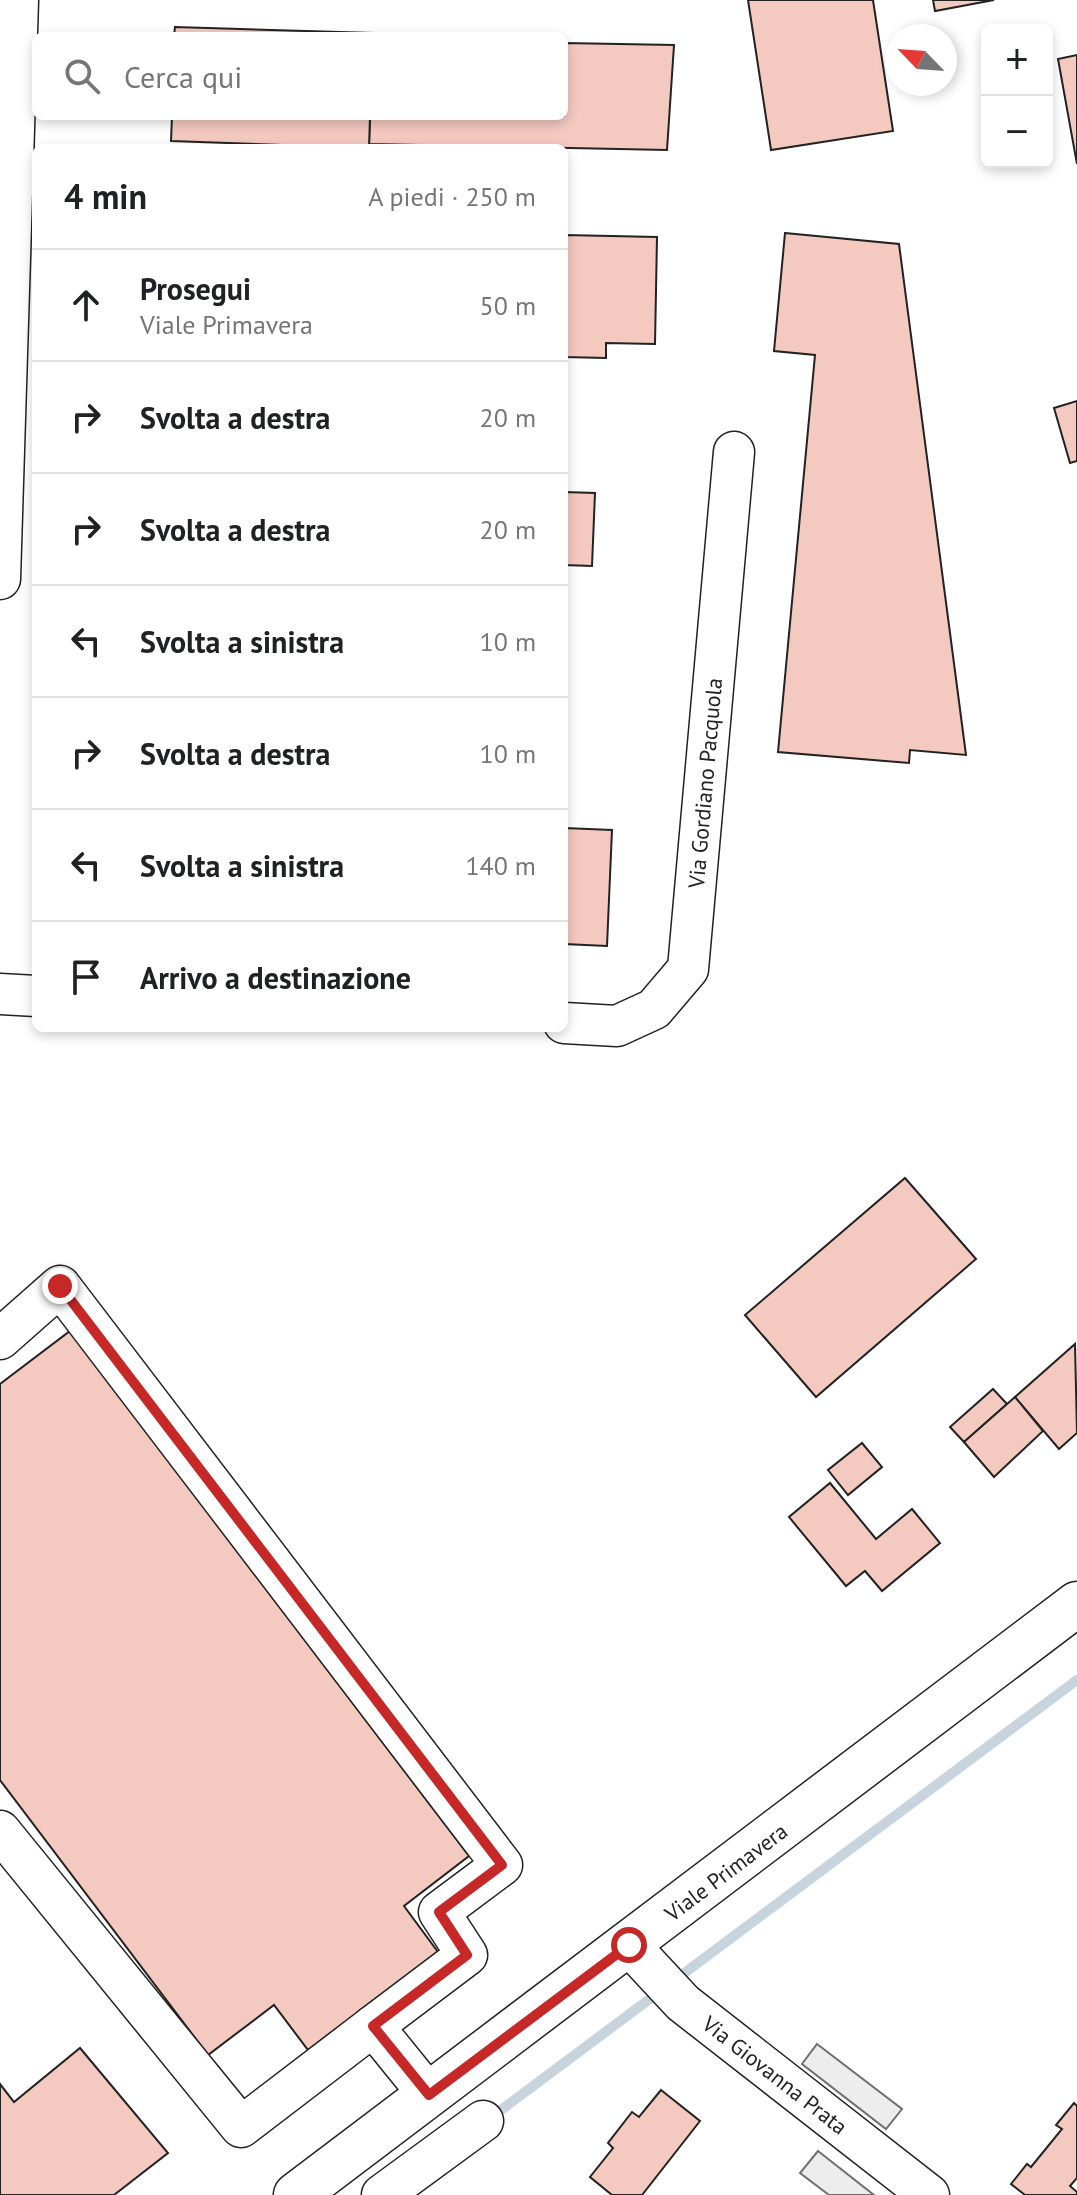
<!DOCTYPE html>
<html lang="it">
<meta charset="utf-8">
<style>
:root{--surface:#fff;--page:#f2f2f2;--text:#202124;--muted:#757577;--line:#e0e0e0}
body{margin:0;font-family:"PT Sans",sans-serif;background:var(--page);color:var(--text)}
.controls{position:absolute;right:24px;top:24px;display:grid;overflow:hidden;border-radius:12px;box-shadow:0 4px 12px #0003}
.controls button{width:72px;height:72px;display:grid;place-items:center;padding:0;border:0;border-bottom:2px solid var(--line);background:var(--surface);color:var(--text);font:40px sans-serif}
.compass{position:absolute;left:885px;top:24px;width:72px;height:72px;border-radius:50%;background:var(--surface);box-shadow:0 4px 12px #0003;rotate:295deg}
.stop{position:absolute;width:24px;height:24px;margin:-18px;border:6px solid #c62828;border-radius:50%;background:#fff}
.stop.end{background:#c62828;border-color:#fff;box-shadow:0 2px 8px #0008}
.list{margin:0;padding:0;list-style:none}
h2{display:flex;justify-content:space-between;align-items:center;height:104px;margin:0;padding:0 32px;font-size:34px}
h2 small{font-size:26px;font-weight:400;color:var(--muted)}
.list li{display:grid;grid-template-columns:52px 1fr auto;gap:24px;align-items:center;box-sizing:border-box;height:112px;padding:0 32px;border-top:2px solid var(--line)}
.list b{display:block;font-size:30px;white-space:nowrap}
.list p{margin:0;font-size:26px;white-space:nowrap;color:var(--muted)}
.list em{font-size:26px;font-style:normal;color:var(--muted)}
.icon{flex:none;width:44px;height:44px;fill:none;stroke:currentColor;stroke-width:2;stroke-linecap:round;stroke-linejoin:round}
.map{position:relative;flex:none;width:1077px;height:2195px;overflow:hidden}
.search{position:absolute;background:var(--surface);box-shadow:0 4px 12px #0003;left:32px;top:32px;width:536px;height:88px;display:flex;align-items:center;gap:20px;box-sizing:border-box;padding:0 28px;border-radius:12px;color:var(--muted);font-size:30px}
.panel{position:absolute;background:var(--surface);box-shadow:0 4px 12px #0003;left:32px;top:144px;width:536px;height:888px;border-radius:12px}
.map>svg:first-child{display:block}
.parking{fill:#ededed;stroke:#6f6f6f;stroke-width:2}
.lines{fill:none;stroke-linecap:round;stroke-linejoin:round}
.stream{stroke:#c7d3dd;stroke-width:10}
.building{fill:#f3c9c0;stroke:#222;stroke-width:2}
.minor-casing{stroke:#222;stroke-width:43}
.major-casing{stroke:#222;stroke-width:47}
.minor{stroke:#fff;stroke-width:40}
.major{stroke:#fff;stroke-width:44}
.route{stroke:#c62828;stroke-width:10}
.labels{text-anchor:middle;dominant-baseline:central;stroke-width:6;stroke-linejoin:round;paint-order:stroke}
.street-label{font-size:22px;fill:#222;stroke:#fff}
</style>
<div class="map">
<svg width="1077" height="2195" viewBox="0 0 1077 2195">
<rect width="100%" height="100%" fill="#fff"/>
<g class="parking">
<polygon points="817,2044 902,2109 886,2129 802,2064"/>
<polygon points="818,2151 874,2195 829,2195 800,2173"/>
</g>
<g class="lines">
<g class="stream">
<polyline points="675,1980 1077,1680"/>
<polyline points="497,2113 659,1992"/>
</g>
</g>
<g class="building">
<polygon points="748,0 873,0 893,131 771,150"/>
<polygon points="933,0 994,0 935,11"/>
<polygon points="175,27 372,33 371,36 174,36"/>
<polygon points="564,43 674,45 667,150 369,144 370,116 564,116"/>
<polygon points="1077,55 1077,164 1058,59"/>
<polygon points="172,116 370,116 369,148 171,141"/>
<polygon points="785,233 899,244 966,755 910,750 909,763 778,752 815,355 774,351"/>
<polygon points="564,235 657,237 655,344 606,343 606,358 564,357"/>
<polygon points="1077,401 1077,461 1070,463 1054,408"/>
<polygon points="564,492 595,493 592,566 564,565"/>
<polygon points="564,828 612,830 607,946 564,944"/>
<polygon points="905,1178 976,1259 816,1397 745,1315"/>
<polygon points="70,1331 469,1856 404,1906 438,1952 308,2050 274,2005 208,2055 0,1780 0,1384"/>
<polygon points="1075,1344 1077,1433 1059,1449 1015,1397"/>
<polygon points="993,1389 1007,1404 964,1442 950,1427"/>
<polygon points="1015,1397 1043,1431 994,1477 964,1442"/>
<polygon points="862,1443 882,1467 848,1495 828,1470"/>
<polygon points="830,1483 876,1539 912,1509 940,1543 882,1591 865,1571 846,1586 789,1517"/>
<polygon points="80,2048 168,2153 114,2195 0,2195 0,2084 14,2102"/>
<polygon points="661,2090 700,2121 642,2195 612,2195 590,2177 613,2148 608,2143 632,2112 639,2117"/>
<polygon points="1074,2103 1077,2106 1077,2178 1070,2186 1077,2192 1077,2195 1025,2195 1011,2184 1027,2164 1031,2167 1062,2129 1056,2125"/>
</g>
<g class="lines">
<defs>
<g id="minor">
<polyline points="0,579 18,0"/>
<polyline points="0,994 36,996"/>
<polyline points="564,1023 617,1026 654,1009 688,969 734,452"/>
<polyline points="0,1339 60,1286 502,1865 439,1912 467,1955 373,2026"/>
<polyline points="0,1831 241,2127 373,2026 429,2095"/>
<polyline points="629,1945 683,2003 929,2195"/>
<polyline points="382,2195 483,2121"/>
</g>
<polyline id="major" points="296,2195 1077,1604"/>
</defs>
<use href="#minor" class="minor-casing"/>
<use href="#major" class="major-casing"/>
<use href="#minor" class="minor"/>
<use href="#major" class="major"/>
</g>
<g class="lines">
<polyline class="route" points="60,1286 502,1865 439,1912 467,1955 373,2026 429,2095 629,1945"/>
</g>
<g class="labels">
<g class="street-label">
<text transform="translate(705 783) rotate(-85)">Via Gordiano Pacquola</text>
<text transform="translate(726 1872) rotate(-37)">Viale Primavera</text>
<text transform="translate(775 2075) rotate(38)">Via Giovanna Prata</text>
</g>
</g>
</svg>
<div class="controls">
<button>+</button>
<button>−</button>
</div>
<svg class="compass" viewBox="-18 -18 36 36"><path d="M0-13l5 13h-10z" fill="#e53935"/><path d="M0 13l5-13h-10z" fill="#757577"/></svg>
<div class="stop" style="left:629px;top:1945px"></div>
<div class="stop end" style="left:60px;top:1286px"></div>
<div class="search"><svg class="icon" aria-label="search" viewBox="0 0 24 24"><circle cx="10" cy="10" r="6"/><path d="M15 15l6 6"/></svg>Cerca qui</div>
<section class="panel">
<h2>4 min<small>A piedi · 250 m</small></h2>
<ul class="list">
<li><svg class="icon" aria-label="ahead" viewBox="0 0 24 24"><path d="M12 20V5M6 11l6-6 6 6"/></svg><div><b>Prosegui</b><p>Viale Primavera</p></div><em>50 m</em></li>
<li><svg class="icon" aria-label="right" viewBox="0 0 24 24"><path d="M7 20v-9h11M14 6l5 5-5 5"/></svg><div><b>Svolta a destra</b></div><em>20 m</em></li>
<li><svg class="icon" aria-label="right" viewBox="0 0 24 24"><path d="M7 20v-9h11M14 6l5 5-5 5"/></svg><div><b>Svolta a destra</b></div><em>20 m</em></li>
<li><svg class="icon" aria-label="left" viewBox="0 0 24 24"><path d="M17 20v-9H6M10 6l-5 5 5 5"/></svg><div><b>Svolta a sinistra</b></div><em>10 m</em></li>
<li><svg class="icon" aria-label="right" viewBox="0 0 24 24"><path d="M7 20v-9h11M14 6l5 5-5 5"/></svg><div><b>Svolta a destra</b></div><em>10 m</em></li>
<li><svg class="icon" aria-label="left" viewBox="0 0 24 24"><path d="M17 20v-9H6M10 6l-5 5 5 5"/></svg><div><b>Svolta a sinistra</b></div><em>140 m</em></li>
<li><svg class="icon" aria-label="arrive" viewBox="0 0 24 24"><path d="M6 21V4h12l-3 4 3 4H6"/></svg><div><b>Arrivo a destinazione</b></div></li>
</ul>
</section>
</div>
